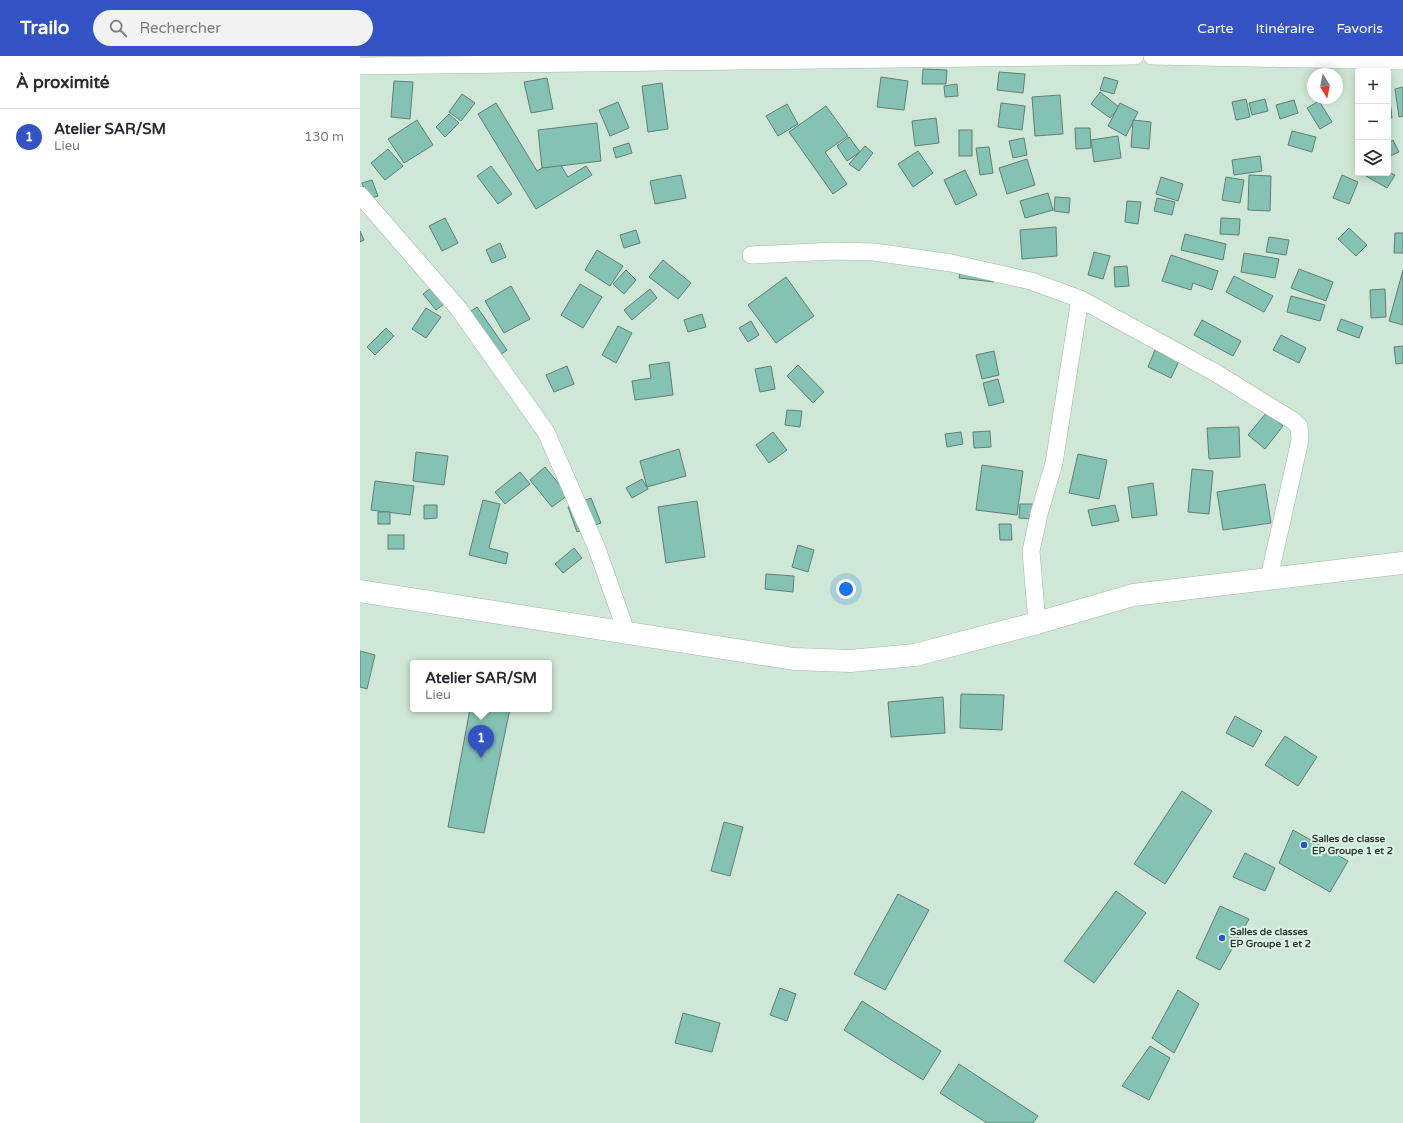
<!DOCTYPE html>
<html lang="fr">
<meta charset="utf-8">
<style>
:root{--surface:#fff;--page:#f2f2f3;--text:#2b2b33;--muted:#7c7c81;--line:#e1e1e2;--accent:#3352c3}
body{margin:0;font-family:"Varela Round",sans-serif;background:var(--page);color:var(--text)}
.controls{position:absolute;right:12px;top:12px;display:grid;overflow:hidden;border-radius:4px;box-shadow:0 2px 10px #0003}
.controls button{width:36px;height:36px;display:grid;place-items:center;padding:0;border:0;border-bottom:1px solid var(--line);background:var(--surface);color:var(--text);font:20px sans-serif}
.compass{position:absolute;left:947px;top:12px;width:36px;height:36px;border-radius:50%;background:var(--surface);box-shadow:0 2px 10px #0003;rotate:170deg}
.you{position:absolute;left:486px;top:533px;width:14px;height:14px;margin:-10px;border:3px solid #fff;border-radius:50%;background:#1a73e8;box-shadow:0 0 0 6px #1a73e833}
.badge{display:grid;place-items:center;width:26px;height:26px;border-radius:50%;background:var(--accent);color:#fff;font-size:13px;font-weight:700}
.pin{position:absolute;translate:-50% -33px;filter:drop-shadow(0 1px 2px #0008)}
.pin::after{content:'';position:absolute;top:21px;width:14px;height:12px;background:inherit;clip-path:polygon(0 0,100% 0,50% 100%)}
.popup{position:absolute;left:50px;top:604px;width:142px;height:52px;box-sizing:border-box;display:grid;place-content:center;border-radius:4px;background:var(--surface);filter:drop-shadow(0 1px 3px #0005);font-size:13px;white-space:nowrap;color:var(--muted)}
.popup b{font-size:15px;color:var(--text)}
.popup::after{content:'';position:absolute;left:50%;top:100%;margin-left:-8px;border:8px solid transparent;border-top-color:var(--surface)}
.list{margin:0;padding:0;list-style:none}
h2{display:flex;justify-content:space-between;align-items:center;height:52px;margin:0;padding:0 16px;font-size:17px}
h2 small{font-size:13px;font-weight:400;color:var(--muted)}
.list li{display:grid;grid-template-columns:26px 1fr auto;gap:12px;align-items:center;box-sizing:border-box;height:56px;padding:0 16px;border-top:1px solid var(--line)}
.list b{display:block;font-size:15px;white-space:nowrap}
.list p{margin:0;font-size:13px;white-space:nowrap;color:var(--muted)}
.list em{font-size:13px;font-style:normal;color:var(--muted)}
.icon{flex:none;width:22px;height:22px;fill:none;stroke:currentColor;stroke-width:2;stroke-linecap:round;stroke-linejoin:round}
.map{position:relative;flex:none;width:1043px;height:1067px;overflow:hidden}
header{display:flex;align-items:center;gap:24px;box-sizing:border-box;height:56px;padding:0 20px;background:var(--accent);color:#fff}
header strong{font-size:19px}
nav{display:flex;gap:22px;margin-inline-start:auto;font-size:14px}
.search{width:280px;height:36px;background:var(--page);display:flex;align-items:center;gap:10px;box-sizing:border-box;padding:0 14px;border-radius:22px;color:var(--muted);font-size:15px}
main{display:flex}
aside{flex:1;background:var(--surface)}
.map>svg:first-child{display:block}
.building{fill:#84c3b3;stroke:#627d76}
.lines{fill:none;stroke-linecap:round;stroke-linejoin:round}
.minor-casing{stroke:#a1b8a8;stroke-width:18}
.secondary-casing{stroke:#a1b8a8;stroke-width:23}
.minor{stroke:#fff;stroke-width:17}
.secondary{stroke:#fff;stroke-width:22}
.poi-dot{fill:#3352c3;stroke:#dcf4e3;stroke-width:1.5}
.labels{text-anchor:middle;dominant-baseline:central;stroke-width:4;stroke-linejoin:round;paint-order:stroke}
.poi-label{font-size:10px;font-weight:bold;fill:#323c35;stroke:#dcf4e3;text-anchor:start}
</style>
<header>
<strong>Trailo</strong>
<div class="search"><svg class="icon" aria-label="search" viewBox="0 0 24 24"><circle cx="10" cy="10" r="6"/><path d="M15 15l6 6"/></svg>Rechercher</div>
<nav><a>Carte</a><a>Itinéraire</a><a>Favoris</a></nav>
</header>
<main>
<aside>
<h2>À proximité<small></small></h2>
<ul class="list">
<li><span class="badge">1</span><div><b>Atelier SAR/SM</b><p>Lieu</p></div><em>130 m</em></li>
</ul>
</aside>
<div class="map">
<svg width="1043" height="1067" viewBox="0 0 1043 1067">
<rect width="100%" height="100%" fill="#cfe7d6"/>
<g class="building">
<polygon points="563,13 587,14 586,28 562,28"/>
<polygon points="639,16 665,18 663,37 637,34"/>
<polygon points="521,21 548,25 544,54 517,51"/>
<polygon points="744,21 758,25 754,38 740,34"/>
<polygon points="187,22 193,53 171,57 164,26"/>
<polygon points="34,25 53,26 50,63 31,61"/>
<polygon points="302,27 308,73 288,76 282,30"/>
<polygon points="597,28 598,40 585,41 584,30"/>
<polygon points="1043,31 1043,60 1039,61 1035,33"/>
<polygon points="740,36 759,51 750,62 731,48"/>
<polygon points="102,38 115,47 101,65 89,56"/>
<polygon points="700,39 703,78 675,80 672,41"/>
<polygon points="886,43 890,61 876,64 872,46"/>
<polygon points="905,43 908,55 892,59 889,47"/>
<polygon points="934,44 938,57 920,63 916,49"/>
<polygon points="1028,44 1030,44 1032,62 1028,62"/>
<polygon points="959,45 972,66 960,73 947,52"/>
<polygon points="258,46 269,72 250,80 239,54"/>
<polygon points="136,47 177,115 197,103 208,121 226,110 232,119 176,153 118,58"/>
<polygon points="641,47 665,50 662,74 638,71"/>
<polygon points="760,47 778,56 766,80 748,70"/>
<polygon points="427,48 438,68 418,80 406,60"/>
<polygon points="466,50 488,80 465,96 487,128 473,138 429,76"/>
<polygon points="89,58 99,67 85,81 76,71"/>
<polygon points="576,62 579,87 555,90 552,65"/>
<polygon points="57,64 73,89 44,107 28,83"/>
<polygon points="773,64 791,66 789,93 771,91"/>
<polygon points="237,67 241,105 182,112 178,74"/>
<polygon points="715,72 730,72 731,92 716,93"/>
<rect x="599" y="74" width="13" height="26"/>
<polygon points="932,75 956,81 952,96 928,89"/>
<polygon points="758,80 761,102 734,106 731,84"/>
<polygon points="489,81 500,96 487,105 477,90"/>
<polygon points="664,82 667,99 653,102 649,85"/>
<polygon points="1033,84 1039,96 1028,101 1028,87"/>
<polygon points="269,87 272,97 256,102 253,92"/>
<polygon points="505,90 513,97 499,115 489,108"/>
<polygon points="629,91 633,117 620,119 616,92"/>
<polygon points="28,93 43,110 25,124 11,107"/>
<polygon points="558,95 573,117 553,131 538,108"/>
<polygon points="900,100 902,115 874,119 872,104"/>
<polygon points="667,103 675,129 647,138 639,112"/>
<polygon points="131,110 152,138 138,148 117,120"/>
<polygon points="605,114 617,139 596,149 584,124"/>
<polygon points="1028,116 1035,119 1027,132 1006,120 1008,117 1028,117"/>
<polygon points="321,119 326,142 295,148 290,125"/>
<polygon points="889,119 911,120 910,155 888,154"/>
<polygon points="982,119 998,126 989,148 973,142"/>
<polygon points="801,121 823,128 818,145 796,138"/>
<polygon points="866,121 884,124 880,147 862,144"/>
<polygon points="12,124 18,140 8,143 2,127"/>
<polygon points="688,137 693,154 665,162 660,145"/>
<polygon points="695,141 710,142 709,157 694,155"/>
<polygon points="797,142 815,146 812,159 794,155"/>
<polygon points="767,145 781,146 778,168 765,166"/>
<polygon points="85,162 98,187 82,195 69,170"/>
<polygon points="861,162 880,163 879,179 860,178"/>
<polygon points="696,171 697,200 662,203 660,174"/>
<polygon points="989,172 1007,189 996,200 978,183"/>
<polygon points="276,174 280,187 264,192 260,179"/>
<polygon points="0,175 4,184 0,186"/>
<polygon points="1035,177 1043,177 1043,197 1034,197"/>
<polygon points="825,178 866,188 863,204 821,194"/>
<polygon points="909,181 929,184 926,199 906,196"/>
<polygon points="140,187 146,201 132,207 126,194"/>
<polygon points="237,194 263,210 250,230 225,214"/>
<polygon points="734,196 750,200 743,223 728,219"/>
<polygon points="884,197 919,203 915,222 881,216"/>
<polygon points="811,199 858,215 852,234 833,227 831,234 802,225"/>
<polygon points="303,204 331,227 318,243 289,221"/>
<polygon points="601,207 636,212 634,226 599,222"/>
<polygon points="767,210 769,230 755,231 754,211"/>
<polygon points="939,213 973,226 966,245 931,232"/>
<polygon points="266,214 276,224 264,238 253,228"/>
<polygon points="1043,214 1043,269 1029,265"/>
<polygon points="874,220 913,240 904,256 866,236"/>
<polygon points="426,221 454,260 416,287 388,249"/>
<polygon points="76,228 88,245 76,254 63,238"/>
<polygon points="220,228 242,241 223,272 201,259"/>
<polygon points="151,230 170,263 144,277 125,245"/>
<polygon points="290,233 297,242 272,264 264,254"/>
<polygon points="1025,233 1026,261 1011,262 1010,234"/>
<polygon points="931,240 965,249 960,265 927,256"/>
<polygon points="117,251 147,294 128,307 98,264"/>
<polygon points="66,252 81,261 66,282 52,273"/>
<polygon points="342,258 346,271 328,276 324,264"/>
<polygon points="981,263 1003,271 999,282 977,274"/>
<polygon points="842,264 881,285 873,300 834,279"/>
<polygon points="391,265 399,279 388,286 379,272"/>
<polygon points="258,270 272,277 256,307 242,299"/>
<polygon points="26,272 34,280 15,299 7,291"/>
<polygon points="921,279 946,292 939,307 913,294"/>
<polygon points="1043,290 1043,307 1036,308 1034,291"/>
<polygon points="795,294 819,305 811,322 788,311"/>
<polygon points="634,295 639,319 622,323 616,299"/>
<polygon points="309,306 313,339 275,344 272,325 291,322 289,309"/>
<polygon points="438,309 464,336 453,347 427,320"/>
<polygon points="207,310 214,328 194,336 186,319"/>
<polygon points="411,310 415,333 400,336 395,313"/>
<polygon points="638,323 644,346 629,350 623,327"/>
<polygon points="427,354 442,355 440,371 425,369"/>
<polygon points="907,356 923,370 905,393 888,379"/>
<polygon points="879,371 880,401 849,403 847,372"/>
<polygon points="630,375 631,391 614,392 613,376"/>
<polygon points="413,376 427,394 409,407 396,389"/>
<polygon points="601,376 603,388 587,391 585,378"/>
<polygon points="319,393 326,420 287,431 280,405"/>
<polygon points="56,396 88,400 84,429 53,425"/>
<polygon points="718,398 747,404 739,443 709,437"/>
<polygon points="622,409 663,415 657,459 616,454"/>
<polygon points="185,411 208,439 192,451 170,424"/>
<polygon points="832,413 853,415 849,458 828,456"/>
<polygon points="160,416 170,428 145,448 135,436"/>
<polygon points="282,423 288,433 272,442 266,432"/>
<polygon points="15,425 54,430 50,459 11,454"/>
<polygon points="793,427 797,459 772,462 768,431"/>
<polygon points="905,428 911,467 863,474 857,436"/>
<polygon points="231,442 241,467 217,476 208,451"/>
<polygon points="123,444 140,448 129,492 148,497 146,508 109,499"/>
<polygon points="337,445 345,501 306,507 298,451"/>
<polygon points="660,448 674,448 674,463 659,462"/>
<polygon points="64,449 77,449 77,462 64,463"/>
<polygon points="755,449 759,465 732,470 728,454"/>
<rect x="18" y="456" width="12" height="12"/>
<polygon points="639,468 651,468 652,484 640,484"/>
<rect x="28" y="479" width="16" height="14"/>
<polygon points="438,489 454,494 448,516 432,511"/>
<polygon points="214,492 222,502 203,517 195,508"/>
<polygon points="406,518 434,520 433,536 405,533"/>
<polygon points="0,595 15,599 7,633 0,631"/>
<polygon points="601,638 644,639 642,674 600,672"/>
<polygon points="583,641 585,677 531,681 528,646"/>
<polygon points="110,653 150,653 124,777 88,771"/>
<polygon points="875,660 902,675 893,691 866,677"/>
<polygon points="925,680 957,701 938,730 905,709"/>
<polygon points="822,735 852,755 805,828 774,808"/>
<polygon points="364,766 383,771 370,820 351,815"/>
<polygon points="933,774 988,805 970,836 919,807"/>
<polygon points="885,797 915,812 905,835 873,821"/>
<polygon points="756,835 786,857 734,927 704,905"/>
<polygon points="538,838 569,854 525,934 494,918"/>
<polygon points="860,850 889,863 860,914 836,902"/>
<polygon points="420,932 436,938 427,965 410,959"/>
<polygon points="818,934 839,948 814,997 792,982"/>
<polygon points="502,945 581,995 563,1024 484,974"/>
<polygon points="323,957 360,967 352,996 315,987"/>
<polygon points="790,990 810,1002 789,1044 762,1030"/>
<polygon points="599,1008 678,1060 673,1067 627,1067 580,1037"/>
</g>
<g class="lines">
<defs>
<g id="minor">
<polyline points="792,0 1043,5"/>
<polyline points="0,10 775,0"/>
<polyline points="0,139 98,252 186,376 236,490 266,575"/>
<polyline points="391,199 474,195 514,196 591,207 671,225 720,243 856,317 932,364 939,370 940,384 909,522"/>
<polyline points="677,567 671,495 679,458 694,407 720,243"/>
</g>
<polyline id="secondary" points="0,535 434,603 490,605 555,599 677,567 773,539 1043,507"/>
</defs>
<use href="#minor" class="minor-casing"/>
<use href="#secondary" class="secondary-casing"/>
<use href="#minor" class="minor"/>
<use href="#secondary" class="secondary"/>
</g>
<g class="poi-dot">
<circle cx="944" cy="789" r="4"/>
<circle cx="862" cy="882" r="4"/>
</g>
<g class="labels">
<g class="poi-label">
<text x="952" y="783">Salles de classe<tspan x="952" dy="12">EP Groupe 1 et 2</tspan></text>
<text x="870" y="876">Salles de classes<tspan x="870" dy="12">EP Groupe 1 et 2</tspan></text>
</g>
</g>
</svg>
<div class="controls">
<button>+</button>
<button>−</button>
<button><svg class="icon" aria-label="layers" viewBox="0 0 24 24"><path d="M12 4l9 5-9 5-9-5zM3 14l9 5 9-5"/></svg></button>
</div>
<svg class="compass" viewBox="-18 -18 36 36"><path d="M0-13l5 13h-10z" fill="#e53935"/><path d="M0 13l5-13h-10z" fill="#7c7c81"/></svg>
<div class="you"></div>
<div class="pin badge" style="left:121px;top:702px">1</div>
<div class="popup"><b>Atelier SAR/SM</b>Lieu</div>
</div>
</main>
